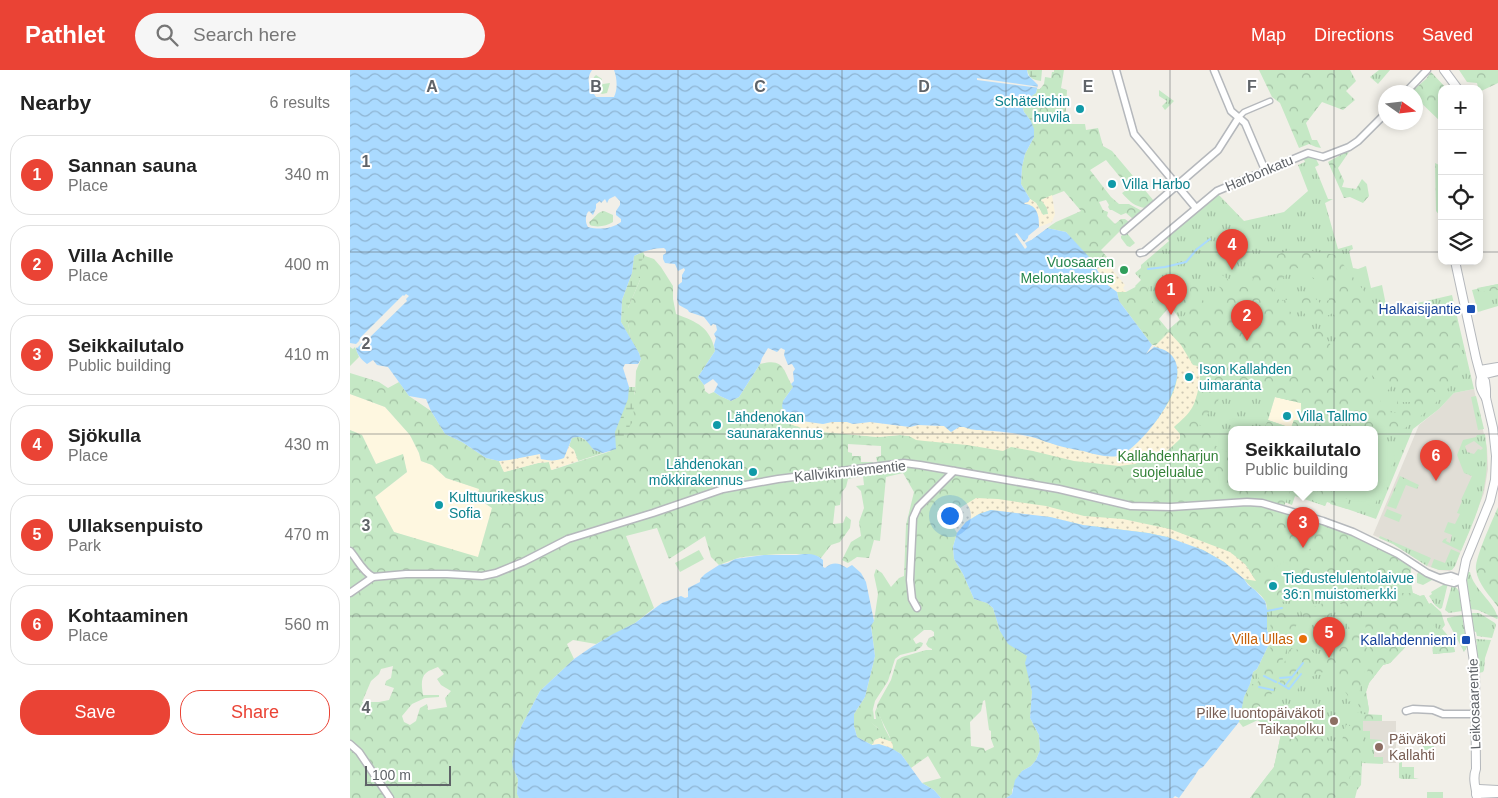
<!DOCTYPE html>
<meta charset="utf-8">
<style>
:root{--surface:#fff;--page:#f6f6f6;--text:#222;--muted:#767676;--line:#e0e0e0;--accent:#ea4335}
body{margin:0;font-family:Arial,sans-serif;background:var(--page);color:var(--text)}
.controls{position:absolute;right:15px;top:15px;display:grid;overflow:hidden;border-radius:10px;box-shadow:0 2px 8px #0003}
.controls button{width:45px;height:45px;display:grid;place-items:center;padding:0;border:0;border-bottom:1px solid var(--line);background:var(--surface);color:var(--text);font:25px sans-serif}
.compass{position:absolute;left:1028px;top:15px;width:45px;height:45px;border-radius:50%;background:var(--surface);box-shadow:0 2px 8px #0003;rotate:104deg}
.scale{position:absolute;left:15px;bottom:12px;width:86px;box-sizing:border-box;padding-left:5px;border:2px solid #5f6368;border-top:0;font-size:14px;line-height:18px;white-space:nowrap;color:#5f6368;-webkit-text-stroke:4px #fff;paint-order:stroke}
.you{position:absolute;left:599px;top:445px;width:18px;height:18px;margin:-12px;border:4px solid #fff;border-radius:50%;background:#1a73e8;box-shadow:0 0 0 8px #1a73e833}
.badge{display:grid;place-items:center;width:32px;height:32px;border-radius:50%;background:var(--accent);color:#fff;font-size:16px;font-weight:700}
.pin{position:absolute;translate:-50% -41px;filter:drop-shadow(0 1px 2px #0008)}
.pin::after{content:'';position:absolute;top:26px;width:18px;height:15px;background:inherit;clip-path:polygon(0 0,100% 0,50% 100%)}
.popup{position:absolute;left:878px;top:356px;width:150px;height:65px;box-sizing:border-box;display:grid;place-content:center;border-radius:10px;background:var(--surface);filter:drop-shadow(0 1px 4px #0005);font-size:16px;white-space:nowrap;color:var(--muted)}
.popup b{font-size:19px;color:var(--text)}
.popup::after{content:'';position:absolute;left:50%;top:100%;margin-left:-10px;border:10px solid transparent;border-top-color:var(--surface)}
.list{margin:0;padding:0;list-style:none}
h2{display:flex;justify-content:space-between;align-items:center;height:65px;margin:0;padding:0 20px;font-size:21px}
h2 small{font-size:16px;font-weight:400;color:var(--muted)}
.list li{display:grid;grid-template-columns:32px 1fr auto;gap:15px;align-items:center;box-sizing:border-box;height:80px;margin:0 10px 10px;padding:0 10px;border:1px solid var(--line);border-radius:20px}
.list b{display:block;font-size:19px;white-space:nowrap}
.list p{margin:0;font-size:16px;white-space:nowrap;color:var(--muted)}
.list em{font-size:16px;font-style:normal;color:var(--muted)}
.actions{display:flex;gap:10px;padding:15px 20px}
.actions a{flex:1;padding:11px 0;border:1px solid var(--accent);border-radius:20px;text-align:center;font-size:18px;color:var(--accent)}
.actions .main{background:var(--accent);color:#fff}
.icon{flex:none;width:28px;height:28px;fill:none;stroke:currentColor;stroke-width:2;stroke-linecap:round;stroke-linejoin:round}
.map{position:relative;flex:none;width:1148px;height:728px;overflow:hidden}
header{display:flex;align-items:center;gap:30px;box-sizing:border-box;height:70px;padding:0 25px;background:var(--accent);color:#fff}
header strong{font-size:24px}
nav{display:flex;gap:28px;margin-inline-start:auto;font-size:18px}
.search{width:350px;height:45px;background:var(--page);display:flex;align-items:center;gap:12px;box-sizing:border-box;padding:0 18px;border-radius:28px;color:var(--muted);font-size:19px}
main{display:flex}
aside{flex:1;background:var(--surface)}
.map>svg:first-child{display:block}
.commercial{fill:#fef7e0}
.education{fill:#e1ded6}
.grass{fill:url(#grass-tufts);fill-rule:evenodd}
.forest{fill:url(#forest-crowns);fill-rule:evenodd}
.wetland{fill:url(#wetland-marsh)}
.sand{fill:url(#sand-dots)}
.garden{fill:#c5e8c5}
.water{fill:url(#water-waves);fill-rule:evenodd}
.pier{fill:#f1efe8}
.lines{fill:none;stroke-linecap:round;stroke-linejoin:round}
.stream{stroke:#aadaff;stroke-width:2}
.pedestrian-casing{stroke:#b5b8bc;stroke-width:7}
.minor-casing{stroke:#b5b8bc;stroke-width:9}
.tertiary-casing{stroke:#b5b8bc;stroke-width:10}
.pedestrian{stroke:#fff;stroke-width:4.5}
.minor{stroke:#fff;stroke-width:6}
.tertiary{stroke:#fff;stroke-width:8}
.grid{fill:none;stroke:#5f6368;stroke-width:1;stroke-opacity:0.55}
.culture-dot{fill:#0f9aa8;stroke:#fff;stroke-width:2}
.leisure-dot{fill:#2e9e5b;stroke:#fff;stroke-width:2}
.transit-dot{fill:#1a4fb4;stroke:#fff;stroke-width:2}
.food-dot{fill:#e8710a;stroke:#fff;stroke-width:2}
.education-dot{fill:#8d6e63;stroke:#fff;stroke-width:2}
.labels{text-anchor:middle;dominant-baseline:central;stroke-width:4;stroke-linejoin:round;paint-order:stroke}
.culture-label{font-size:14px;fill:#0d838f;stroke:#fff;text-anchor:start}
.street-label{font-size:14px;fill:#5f6368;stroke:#fff}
.leisure-label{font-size:14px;fill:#27864d;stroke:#fff;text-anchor:end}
.transit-label{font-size:14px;fill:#164399;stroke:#fff;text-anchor:end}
.park-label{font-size:14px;fill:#348238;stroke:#fff}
.food-label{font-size:14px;fill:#c56008;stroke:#fff;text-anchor:end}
.education-label{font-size:14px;fill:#785e54;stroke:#fff;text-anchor:end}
.grid-label{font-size:16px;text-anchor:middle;font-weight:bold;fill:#5f6368;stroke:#fff;stroke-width:4;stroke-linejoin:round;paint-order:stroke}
</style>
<header>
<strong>Pathlet</strong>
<div class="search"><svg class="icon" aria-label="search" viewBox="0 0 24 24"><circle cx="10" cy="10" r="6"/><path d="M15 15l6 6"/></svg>Search here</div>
<nav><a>Map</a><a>Directions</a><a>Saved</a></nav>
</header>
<main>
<aside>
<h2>Nearby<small>6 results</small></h2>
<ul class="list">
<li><span class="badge">1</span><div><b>Sannan sauna</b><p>Place</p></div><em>340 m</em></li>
<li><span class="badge">2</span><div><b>Villa Achille</b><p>Place</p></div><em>400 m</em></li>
<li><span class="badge">3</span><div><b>Seikkailutalo</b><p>Public building</p></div><em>410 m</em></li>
<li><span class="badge">4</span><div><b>Sjökulla</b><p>Place</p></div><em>430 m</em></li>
<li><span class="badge">5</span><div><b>Ullaksenpuisto</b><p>Park</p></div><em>470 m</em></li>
<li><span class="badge">6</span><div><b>Kohtaaminen</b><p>Place</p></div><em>560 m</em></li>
</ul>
<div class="actions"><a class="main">Save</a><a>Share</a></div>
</aside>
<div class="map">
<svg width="1148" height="728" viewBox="0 0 1148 728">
<defs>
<pattern id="grass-tufts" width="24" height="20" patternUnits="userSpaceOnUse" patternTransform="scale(1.25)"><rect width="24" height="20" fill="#c5e8c5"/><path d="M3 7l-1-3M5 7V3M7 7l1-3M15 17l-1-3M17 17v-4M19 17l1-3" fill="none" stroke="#a3c0a4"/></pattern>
<pattern id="forest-crowns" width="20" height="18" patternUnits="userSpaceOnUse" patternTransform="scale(1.25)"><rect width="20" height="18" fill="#c5e8c5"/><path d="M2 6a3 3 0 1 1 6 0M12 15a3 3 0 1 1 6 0" fill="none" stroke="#a3c0a4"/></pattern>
<pattern id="wetland-marsh" width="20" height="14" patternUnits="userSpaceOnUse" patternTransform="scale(1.25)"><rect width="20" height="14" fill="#c5e8c5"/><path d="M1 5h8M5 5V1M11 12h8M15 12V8" fill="none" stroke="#a3c0a4"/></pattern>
<pattern id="sand-dots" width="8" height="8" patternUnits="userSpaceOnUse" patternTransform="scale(1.25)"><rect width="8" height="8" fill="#fbf3d9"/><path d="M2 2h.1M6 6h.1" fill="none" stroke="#cec8b4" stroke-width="1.8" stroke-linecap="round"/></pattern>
<pattern id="water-waves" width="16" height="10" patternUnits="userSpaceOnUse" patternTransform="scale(1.25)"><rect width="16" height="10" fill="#aadaff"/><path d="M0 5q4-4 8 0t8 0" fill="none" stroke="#8eb4d2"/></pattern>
</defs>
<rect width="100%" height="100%" fill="#f1efe8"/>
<g class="commercial">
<polygon points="0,324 35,337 60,365 69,383 71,391 82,395 96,408 130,419 127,429 142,438 128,488 44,462 25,427 57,402 53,385 26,394 12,365 0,360"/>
<polygon points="925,327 951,333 952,351 942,358 918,350"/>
</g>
<g class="education">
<polygon points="1124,319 1137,378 1138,399 1134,423 1105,496 1100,501 1089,500 1077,496 1043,474 1023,465 1069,355 1089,339 1104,323"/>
<polygon points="1013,651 1046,651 1046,693 1012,693"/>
</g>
<g class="grass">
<polygon points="1029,0 1040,0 1028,14 1020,7"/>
<polygon points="809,20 824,31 815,40 812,36 817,31 809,26"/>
<path d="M 959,85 L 965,87 L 969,95 L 965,97 L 978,129 L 983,129 L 975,133 L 988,179 L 1002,175 L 1003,179 L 999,181 L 1003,198 L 1008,199 L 1016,196 L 1021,218 L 1032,215 L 1037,240 L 1102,225 L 1124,319 L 1104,323 L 1089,339 L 1063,359 L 1026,449 L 977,432 L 975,436 L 945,426 L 942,435 L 932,431 L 559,387 L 560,357 L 767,386 L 815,337 L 811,278 L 804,277 L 830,250 L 820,235 L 807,246 L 785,216 L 791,210 L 785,203 L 791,198 L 791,195 L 819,171 L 816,167 L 867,123 L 894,151 L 934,142 L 958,121 L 948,95 L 955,92 L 953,87 ZM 925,327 L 951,333 L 952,351 L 944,350 L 941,358 L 918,350 ZM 882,359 L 1024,359 L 1024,417 L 882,417 Z"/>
<polygon points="1148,214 1148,236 1128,242 1122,220"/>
<polygon points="1126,326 1134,359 1128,360 1121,327"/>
<path d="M 1135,364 C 1142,411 1129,439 1111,481 L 1092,472 L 1094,469 L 1097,468 L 1096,471 L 1100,473 L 1102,465 L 1094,462 L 1098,452 L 1105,454 L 1110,444 L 1107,443 L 1112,431 L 1111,430 L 1122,406 L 1114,403 L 1107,385 L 1113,370 L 1126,367 L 1127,365 ZM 1124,371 L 1133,378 L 1131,380 L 1128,379 L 1124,384 L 1117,382 L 1115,376 Z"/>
<polygon points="228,366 239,372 243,379 253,383 228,391 224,380 219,376 222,368"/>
<path d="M 565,397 L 664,412 L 783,439 L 909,435 L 991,461 L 1028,477 L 1061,497 L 1060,509 L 1063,523 L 1070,526 L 1074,525 L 1079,534 L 1081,533 L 1091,542 L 1095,555 L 1092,559 C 1098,565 1104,574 1105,582 L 1083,584 L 1082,565 L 1067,565 L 1040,593 L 1033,595 L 1019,613 L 1016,622 L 1019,640 L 1018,645 L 1013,651 L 1013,661 L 1020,661 L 1020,669 L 1032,670 L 1032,680 L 1024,680 L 1024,687 L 1033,687 L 1033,694 L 1012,693 L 1011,715 L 1007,720 L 1005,728 L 900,728 L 924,697 L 931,664 L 908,650 L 893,657 L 889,652 L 894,627 L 900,614 L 903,602 L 907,599 L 921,570 C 918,563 916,557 916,550 C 916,544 918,539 916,533 C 912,523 900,518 894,509 L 932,450 L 929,446 L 890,505 C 873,492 856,481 835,473 C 801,461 768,461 734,455 C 722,453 712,449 700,447 C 687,444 672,443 659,442 C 653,441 645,439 640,441 C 626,444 609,454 605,468 Z"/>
<polygon points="1050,406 1069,415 1067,419 1056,415 1046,439 1037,436"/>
<polygon points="1030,466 1081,488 1077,496 1043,474 1029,468"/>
<polygon points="1101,479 1110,483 1105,496 1102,500 1089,500 1081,497 1084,489 1095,493"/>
<polygon points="1069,502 1070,502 1082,510 1073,515 1067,513 1067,504"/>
<path d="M 1117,502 L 1120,502 C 1124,520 1143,530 1148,548 L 1147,549 L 1128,540 L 1119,539 L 1116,511 Z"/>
<polygon points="1093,515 1098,515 1097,517 1092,538 1090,539 1085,535 1079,526 1082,524 1081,522"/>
<path d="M 1102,515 C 1112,519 1111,531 1112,541 L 1099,543 L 1095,540 Z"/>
<polygon points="1120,543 1129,543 1145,553 1146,555 1142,568 1127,566 1126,562 1123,561"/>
<polygon points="1112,545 1117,577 1114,582 1097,550 1097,548"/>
<polygon points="1126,569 1141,570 1135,588 1134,600 1133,602 1129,603 1125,576 1127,575"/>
<polygon points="527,637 534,657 542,672 530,668 532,665 528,658 519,651 523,639 524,649 526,649 525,642"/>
<rect x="1073" y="676" width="11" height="15"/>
<polygon points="1052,692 1052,697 1064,697 1064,708 1069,709 1052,709 1049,708 1049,693"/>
<rect x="1077" y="722" width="16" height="6"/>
</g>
<g class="forest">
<path d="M 704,0 L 714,0 L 711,18 L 717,20 L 715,54 L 735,54 L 736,60 L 748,58 L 753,76 L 762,81 L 804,131 L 796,138 C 785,137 779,131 772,123 L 779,118 L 756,90 L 740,100 L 761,127 L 769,134 L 779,134 L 792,141 L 783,149 L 776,143 L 771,145 L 762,140 L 760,140 L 758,137 L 759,135 L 756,130 L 749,132 L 753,140 L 758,142 L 757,146 L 765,154 L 771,149 L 775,149 L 779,152 L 751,180 L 757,187 C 754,193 750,194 743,195 L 716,162 L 697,158 L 706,152 L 731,141 L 714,121 L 691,130 L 697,137 L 698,144 L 693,145 L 686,133 L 680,129 L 671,114 L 672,97 L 675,84 L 684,67 L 681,51 L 674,42 L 672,35 L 673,32 L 686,23 L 687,19 L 690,19 L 694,14 L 695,7 L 701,8 L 702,2 L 704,2 Z"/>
<polygon points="909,0 1000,0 1006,11 996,21 1005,30 993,40 972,32 956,53 962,70 967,70 971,78 966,77 959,74 949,78 930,33 922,27"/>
<polygon points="1109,0 1148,0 1148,13 1129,22 1127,13 1117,12"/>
<polygon points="1081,2 1097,19 1092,19 1092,53 1066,28 1066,22 1061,22 1076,9"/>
<polygon points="246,5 252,9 251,12 253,14 260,13 257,23 252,24 245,20 242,12 244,7"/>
<polygon points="1001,79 988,98 994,111 992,117 1006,119 1012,109 1017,114 1019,126 1013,133 1000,127 994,128 978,92"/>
<polygon points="1085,93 1089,95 1092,102 1092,148 1086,141"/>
<path d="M 254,141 L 263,145 L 263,152 C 257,156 247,158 240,155 L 239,152 C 245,148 247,142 254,141 Z"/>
<polygon points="776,162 785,173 780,177 777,176 771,168 771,166"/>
<path d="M 943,179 L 950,179 L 986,185 L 1031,243 L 1037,240 L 1060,235 L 1063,248 L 1104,237 C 1108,259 1114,284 1105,306 C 1095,329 1068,349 1048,363 L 1041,360 L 1024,361 L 1024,359 C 1007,359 996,347 980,344 L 971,349 L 967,359 L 914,359 L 918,350 L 941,358 L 944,350 L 952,351 L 951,333 L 925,327 L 869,310 L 871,322 L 868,331 L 849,355 L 867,363 L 862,373 L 882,385 L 882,417 L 942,417 L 932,441 C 976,456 1023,469 1061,497 L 1060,509 L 1062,519 L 1045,511 L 1010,514 L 1003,511 C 977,521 950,533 920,532 L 895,494 L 880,482 L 820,459 L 773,449 L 734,446 L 696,436 L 648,429 L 599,450 L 607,463 L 603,477 L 604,489 L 613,504 L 624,529 L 637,533 L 643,538 L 650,561 L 677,586 L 682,622 L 680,648 L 689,665 L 690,680 L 686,690 L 681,696 L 672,701 L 662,720 L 662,724 L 656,728 L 591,728 L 584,720 L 572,713 L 591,708 L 578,686 L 561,698 L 551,684 L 542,679 C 544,667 528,650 527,635 L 541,610 L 547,590 L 552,587 L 576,580 L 582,580 L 582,579 L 578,577 L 576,574 L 579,568 L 584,566 L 584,562 L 581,560 L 574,560 L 563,569 L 566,574 L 570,572 L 573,573 L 572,576 L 566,581 L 550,585 L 545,589 L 538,611 L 525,631 L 520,651 L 532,662 L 533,665 L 530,668 L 525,670 L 522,675 L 507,667 L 504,656 L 504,644 L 515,627 L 525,586 L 521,555 L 524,551 L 528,524 L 524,505 L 526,499 L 532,503 L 541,517 L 549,508 L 554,506 L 556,455 L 564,422 L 553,403 L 536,407 L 530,471 L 524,470 L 519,488 L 507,487 L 498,493 L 492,490 L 501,472 L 511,466 L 509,452 L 514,438 L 511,421 L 506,416 L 514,415 L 513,406 L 498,409 L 496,417 L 492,422 L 490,435 L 485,436 L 483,454 L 493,453 L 496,446 L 501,450 L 500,458 L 490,472 L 481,475 L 471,488 C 462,481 401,485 388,488 C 381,490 375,493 369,495 L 361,487 L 355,466 L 319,489 L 307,458 L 276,466 L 304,538 L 285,553 L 246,574 L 223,570 L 217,574 L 224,589 L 190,621 L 172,655 L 165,673 L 163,698 L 168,709 L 167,723 L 169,728 L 0,728 L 0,360 L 12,365 L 26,394 L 53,384 L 57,402 L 25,427 L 44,462 L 128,487 L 142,438 L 127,428 L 129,419 L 96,408 L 82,395 L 71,391 L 69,383 L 60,365 L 35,337 L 0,324 L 0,303 L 29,312 L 38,318 L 49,312 L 59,326 L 81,341 L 95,364 L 112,372 L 136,388 L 149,391 L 154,402 L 188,393 L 199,392 L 202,400 L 261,381 L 285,323 L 286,301 L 291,289 L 289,283 L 281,270 L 278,252 L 278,238 L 290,210 L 290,192 L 295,186 L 304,189 L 311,197 L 323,216 L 323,229 L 326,244 C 347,252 360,257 365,281 L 348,307 L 354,315 L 355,321 L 359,324 L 364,322 L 370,326 L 381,331 L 389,327 L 410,294 C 435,287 433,301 443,317 L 433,331 L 433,339 L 441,346 L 440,354 L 461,361 L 528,367 L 550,365 L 559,366 L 567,370 L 617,375 L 653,381 L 661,377 L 683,381 L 724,391 L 740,393 L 785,394 L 806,384 L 814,384 L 830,364 L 824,357 L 846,330 L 847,322 L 841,289 L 818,262 L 806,275 L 802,275 L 769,231 L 767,222 L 776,222 L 791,214 L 798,217 L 801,225 L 801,230 L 808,237 L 815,232 L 819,237 L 809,249 L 818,260 L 834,246 L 837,241 L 827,238 L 840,222 L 840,214 L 846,213 L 852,225 L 851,229 L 858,234 L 868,236 L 866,229 L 871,219 L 864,211 L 865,204 L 868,202 L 880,211 L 891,214 L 894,217 L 900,216 L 903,209 L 902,206 L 898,203 L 898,197 L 936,181 ZM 945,197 C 958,204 978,214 979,230 L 970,233 C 968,231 966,229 963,227 C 958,225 937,230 930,231 L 923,222 L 935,206 ZM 946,236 L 964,252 L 983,243 L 988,252 L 982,263 L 987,268 L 990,278 L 984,281 L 971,259 L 955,261 L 939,240 ZM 1016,302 L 1019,302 L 1037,321 L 1046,312 L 1048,316 C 1046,322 1048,328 1047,334 L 1050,335 L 1053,332 L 1062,332 L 1063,334 L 1055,334 L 1053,337 L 1047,339 L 1046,343 L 1039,342 L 1030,332 L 1034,325 L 1030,323 L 1027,326 L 1020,318 ZM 1090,320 L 1091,323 L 1087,327 L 1080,329 L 1078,332 L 1074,333 L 1073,330 L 1076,325 ZM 498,374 L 531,376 L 531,386 L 526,387 L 528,395 L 524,396 L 523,392 L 511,392 L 511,386 L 502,386 L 502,383 L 498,382 ZM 956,471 L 961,478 L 951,487 L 945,479 L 951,472 L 953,474 ZM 43,596 L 41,608 L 36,611 L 35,615 L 44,618 L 39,630 L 29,632 L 12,632 L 21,611 L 29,604 L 31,599 ZM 88,597 L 94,604 L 87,609 L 91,615 L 101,621 L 95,628 L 97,637 L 78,640 L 77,634 L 70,638 L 66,651 L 60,655 L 54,652 L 52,646 L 62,634 L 75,628 L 89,627 L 89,625 L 73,625 C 72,618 70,608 76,603 C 79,600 84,599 88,597 ZM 635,630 L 639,660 L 641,661 L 641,669 L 644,677 L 635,681 L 634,678 L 621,676 L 620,652 L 631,641 L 633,631 Z"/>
<polygon points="1148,214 1148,220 1131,222 1127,218"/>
<polygon points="0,277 3,279 5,277 9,287 0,296"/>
<polygon points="946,417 964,417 958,430 943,424"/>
<polygon points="969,417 980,421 975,436 963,431"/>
<polygon points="987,424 999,430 997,439 980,434 984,425 986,426"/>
<path d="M 1148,437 L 1148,537 C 1140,526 1128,514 1126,500 C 1124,490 1143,449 1148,437 Z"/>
<path d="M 1026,523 L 1063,523 L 1070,526 L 1074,525 L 1079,534 L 1081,533 L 1084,536 C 1078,545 1079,552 1087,559 L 1092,559 C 1098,565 1104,574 1105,582 L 1083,584 L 1082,565 L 1067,565 L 1040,593 L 1033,595 L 1019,613 L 1016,622 L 1019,640 L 1015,641 L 1008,636 L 1020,591 L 1020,578 L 1009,525 Z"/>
<path d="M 991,526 L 1006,526 C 1009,546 1018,567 1017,588 C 1016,597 1013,606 1011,615 C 1009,623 1007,631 997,632 L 998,626 L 981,600 C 970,601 963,609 952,608 L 947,621 L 941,621 L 929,616 L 934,593 L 941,578 C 947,580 952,580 959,581 C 964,582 966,585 972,585 L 976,582 L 984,566 L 1000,568 L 1001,564 L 996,546 L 997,536 L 993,534 L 988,534 L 986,528 Z"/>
<path d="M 983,529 C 986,541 978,551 970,559 L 954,549 L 950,539 L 961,538 Z"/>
<polygon points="928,540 946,540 948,551 932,591 923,621 916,634 908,642 900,649 889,652 894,627 900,614 907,614 909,608 907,606 923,572 920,558 923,542"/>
<polygon points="926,632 931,647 961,653 964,645 968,646 962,666 991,674 996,655 1000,656 1004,641 1013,644 1032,645 1032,651 1013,651 1011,705 1000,706 998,715 985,728 900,728 924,697 931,664 907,650 919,636 924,635"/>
</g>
<g class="wetland">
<path d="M 677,0 L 692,0 L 691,11 C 683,10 679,8 677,0 Z"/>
<polygon points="293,182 295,186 290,193 290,210 278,238 278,252 281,270 271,252 272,230 282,203 284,186"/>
<polygon points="279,317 285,317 283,351 266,379 261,381 250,324"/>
</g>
<g class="sand">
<path d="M 702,125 L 705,144 L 702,152 L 689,157 L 689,148 L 685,138 L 675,134 L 674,133 L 678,132 L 680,129 L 686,133 L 693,145 L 698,144 C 698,138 695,135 691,130 Z"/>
<polygon points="755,191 775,215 773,218 776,222 767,222 755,213 743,195 751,194"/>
<path d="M 819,262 L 831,275 L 843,295 L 848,296 C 851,304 850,309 849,316 C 844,339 841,342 824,357 L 830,364 L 830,369 L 814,384 L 806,384 L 785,394 L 769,396 L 724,391 L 683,381 L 661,377 L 653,381 L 617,375 L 575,371 L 566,370 L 559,366 L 550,365 L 528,367 L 461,361 L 440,354 L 441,346 L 452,351 L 473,354 L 482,352 L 497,352 L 503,354 L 520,352 L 560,357 L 568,355 L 594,356 L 601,362 L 609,357 L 614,357 L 680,367 L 771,385 C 793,370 838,321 825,292 C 821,283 813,279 804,277 Z"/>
<polygon points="219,376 224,380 228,391 201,400 199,392 188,393 154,402 149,391 189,384 190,389 205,390 214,387"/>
<polygon points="626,428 648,429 696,436 734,446 773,449 820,459 880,482 895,494 906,511 894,509 874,492 853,480 817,467 798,463 733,455 700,447 641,440 629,444 616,452 607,463 599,450 605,441"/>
<polygon points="530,668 542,672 543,677 542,679 522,675 525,670"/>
</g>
<g class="garden">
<polygon points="867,363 882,371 882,385 861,373"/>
<polygon points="1024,377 1046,386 1024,437 985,421 987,417 1024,417"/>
<polygon points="1037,439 1052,445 1049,452 1034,446"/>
<polygon points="349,480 354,489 330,502 325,493"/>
<polygon points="935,491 941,499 929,507 923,499"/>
</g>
<g class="water">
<path d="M 0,0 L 242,0 C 235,10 240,18 246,27 L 264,27 C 268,19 267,8 264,0 L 677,0 L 678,5 L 688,15 L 686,23 L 673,32 L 672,35 L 674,42 L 681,51 L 684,59 L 684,67 L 675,84 L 672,97 L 671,114 L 680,129 L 678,132 L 674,133 L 675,134 C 688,135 689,147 689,157 L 678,166 L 681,170 L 697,158 L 716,162 L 740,188 L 755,213 L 767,222 L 769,231 L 802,275 L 796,284 L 804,277 C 862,287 797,373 771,385 C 761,389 743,384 733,381 C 722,379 711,377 700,373 C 694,372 688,368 682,367 C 670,364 656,362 644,361 C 634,360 623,361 614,357 L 609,357 L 601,362 L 594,356 L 568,355 L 560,357 L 520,352 L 503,354 L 497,352 L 482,352 L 473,354 L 452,351 L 441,346 L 433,339 L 432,336 L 433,331 L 443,317 L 441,314 L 444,311 L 443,302 L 445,299 L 442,294 L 438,295 L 434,285 L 435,280 L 431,278 L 427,282 L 418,278 L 412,288 L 410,294 L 389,327 L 381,331 L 370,326 L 364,322 L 368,314 L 363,309 L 354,315 L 348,307 L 365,281 L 364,275 L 366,268 L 364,264 L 367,260 L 366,255 L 363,254 L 361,256 L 354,247 L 339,242 L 338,240 L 329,235 L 327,229 L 328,215 L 332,212 L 332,205 L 335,200 L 334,198 L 328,201 L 325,194 L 315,193 L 313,189 L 313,185 L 316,183 L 316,180 L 314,178 C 304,178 293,181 284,186 L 282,203 L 272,230 L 271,252 L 289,283 L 291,289 L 288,294 L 275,294 L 273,298 L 279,317 L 278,329 L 265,362 L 266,379 L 253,383 C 250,382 245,381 242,378 C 236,370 233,365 222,368 L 214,388 C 207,391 199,391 191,389 L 190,384 L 159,390 L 149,391 L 136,388 L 112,372 L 95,364 L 81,341 L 76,329 L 59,326 L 38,297 L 27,295 L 23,290 L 17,294 C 11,289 5,283 6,274 L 0,273 ZM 265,126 L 270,131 L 270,135 L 266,141 L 266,145 L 271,149 L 271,152 C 262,159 249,160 238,157 C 235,153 235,144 239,141 L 243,145 L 246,138 L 246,134 L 250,131 L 251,133 L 255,129 L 257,133 L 259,129 Z"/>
<polygon points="641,440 700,447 733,455 798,463 817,467 853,480 874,492 894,509 898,515 905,520 915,531 917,539 917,560 921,570 907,599 903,602 900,614 894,627 889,652 853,697 849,699 844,707 829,728 825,726 823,728 656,728 662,724 665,710 672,701 681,696 686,690 690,680 689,665 680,648 682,622 675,593 677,586 658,574 650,561 643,538 637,533 624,529 613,504 604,489 603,477 607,463 616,452 629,444"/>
<path d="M 453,484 C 462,484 466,484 473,490 L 473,497 L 475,498 C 483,491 489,493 497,498 L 502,495 L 511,503 L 516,512 L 524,551 L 521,556 L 525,586 L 515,627 L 504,644 L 504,656 L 507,667 L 522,675 L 529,674 L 541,678 L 551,684 L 572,713 L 584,720 L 591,728 L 169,728 L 167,724 L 168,709 L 163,698 L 162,691 L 165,673 L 172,655 L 190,621 L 224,589 L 240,578 L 263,564 L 285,553 L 312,533 L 328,527 L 331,526 L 335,528 L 338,527 L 338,518 L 350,512 L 350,509 L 355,504 L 369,495 L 378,493 L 385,489 L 414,485 L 447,485 Z"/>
</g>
<g class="pier">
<polygon points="627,8 690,17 690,18 627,10"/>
<polygon points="692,156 691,159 681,167 695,156 700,156 681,170 675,173 677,177 675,179 665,164 667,163 674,172 678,168 678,167"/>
<polygon points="56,224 59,226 56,229 57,231 13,274 12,273 7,278 4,276 9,271 10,268 53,225 54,226"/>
</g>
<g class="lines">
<g class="stream">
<polyline points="798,199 815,197 836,192 847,179 860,169"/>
<polyline points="917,541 932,538"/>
<polyline points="914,606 926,612"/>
<polyline points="930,608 942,607"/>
<polyline points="929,613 939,619 951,604"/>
<polyline points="935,616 953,593"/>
<polyline points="909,617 923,620"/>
</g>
<defs>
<polyline id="pedestrian" points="889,47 894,42 920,31"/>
<g id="minor">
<polyline points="766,0 784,64 846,138"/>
<polyline points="864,0 881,41 895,53 915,100"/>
<polyline points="1056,22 1077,0"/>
<polyline points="774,161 868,80 889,47"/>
<polyline points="790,183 794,182 867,121 958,83 973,87 999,77 1008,71 1036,43"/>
<path d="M 0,481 C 8,490 12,501 23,507"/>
<polyline points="1091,508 1101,506 1112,510"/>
<polyline points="0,523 23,507 56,504 97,504 132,506 146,503 173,492 218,469 303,443 373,419 428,409 554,393 570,395 709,419 781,436 821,437 897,432 912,433 973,451 1003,462 1048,484 1077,503 1096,511 1104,513 1112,510"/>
<polyline points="567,538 562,529 560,510 563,448 568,437 604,401"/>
<polyline points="1056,641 1063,639 1083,640 1093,644 1126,644"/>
<polyline points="0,674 9,682 40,728"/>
</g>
<g id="tertiary">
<polyline points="1094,0 1108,19"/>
<path d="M 1105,191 L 1126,288 L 1131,307 L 1135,311 L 1136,319 L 1136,328 L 1143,358 L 1146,386 L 1145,410 L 1140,431 L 1116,490 L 1112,510 L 1125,599 L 1126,699 C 1122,709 1126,717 1127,728"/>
<polyline points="1130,300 1148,297"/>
<polyline points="1131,305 1148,301"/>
<path d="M 1131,307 C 1129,316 1131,320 1136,328"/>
<polyline points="1129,719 1148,720"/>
<polyline points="1126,724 1148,723"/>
</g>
</defs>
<use href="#pedestrian" class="pedestrian-casing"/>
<use href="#minor" class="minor-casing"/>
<use href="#tertiary" class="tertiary-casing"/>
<use href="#pedestrian" class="pedestrian"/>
<use href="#minor" class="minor"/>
<use href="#tertiary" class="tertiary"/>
</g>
<path class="grid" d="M 164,0 L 164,728M 328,0 L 328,728M 492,0 L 492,728M 656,0 L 656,728M 820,0 L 820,728M 984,0 L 984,728M 0,182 L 1092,182M 1129,182 L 1148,182M 0,364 L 1148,364M 0,546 L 1148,546"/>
<g class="culture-dot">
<circle cx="730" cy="39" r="5"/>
<circle cx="762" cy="114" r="5"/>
<circle cx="839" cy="307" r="5"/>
<circle cx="937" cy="346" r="5"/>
<circle cx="367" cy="355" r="5"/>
<circle cx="403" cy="402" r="5"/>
<circle cx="89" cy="435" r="5"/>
<circle cx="923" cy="516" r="5"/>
</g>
<circle class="leisure-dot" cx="774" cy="200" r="5"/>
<g class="transit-dot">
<rect x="1116" y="234" width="10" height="10" rx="2.5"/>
<rect x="1111" y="565" width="10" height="10" rx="2.5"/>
</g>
<circle class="food-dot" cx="953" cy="569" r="5"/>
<g class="education-dot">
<circle cx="984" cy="651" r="5"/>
<circle cx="1029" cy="677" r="5"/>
</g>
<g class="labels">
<g class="culture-label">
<text x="720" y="31" text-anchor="end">Schätelichin<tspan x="720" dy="16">huvila</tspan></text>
<text x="772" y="114">Villa Harbo</text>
<text x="849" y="299">Ison Kallahden<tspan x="849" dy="16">uimaranta</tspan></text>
<text x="947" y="346">Villa Tallmo</text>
<text x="377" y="347">Lähdenokan<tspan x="377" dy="16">saunarakennus</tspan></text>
<text x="393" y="394" text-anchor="end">Lähdenokan<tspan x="393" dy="16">mökkirakennus</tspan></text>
<text x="99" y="427">Kulttuurikeskus<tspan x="99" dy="16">Sofia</tspan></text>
<text x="933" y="508">Tiedustelulentolaivue<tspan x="933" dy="16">36:n muistomerkki</tspan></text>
</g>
<g class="street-label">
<text transform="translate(909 103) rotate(-23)">Harbonkatu</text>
<text transform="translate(500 401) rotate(-6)">Kallvikinniementie</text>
<text transform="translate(1124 634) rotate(-92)">Leikosaarentie</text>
</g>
<g class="leisure-label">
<text x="764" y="192">Vuosaaren<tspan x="764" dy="16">Melontakeskus</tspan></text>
</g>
<g class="transit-label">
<text x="1111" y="239">Halkaisijantie</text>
<text x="1106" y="570">Kallahdenniemi</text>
</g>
<g class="park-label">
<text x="818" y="386">Kallahdenharjun<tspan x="818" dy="16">suojelualue</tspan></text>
</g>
<g class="food-label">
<text x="943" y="569">Villa Ullas</text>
</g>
<g class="education-label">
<text x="974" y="643">Pilke luontopäiväkoti<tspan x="974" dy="16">Taikapolku</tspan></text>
<text x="1039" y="669" text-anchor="start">Päiväkoti<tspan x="1039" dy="16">Kallahti</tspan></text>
</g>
</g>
<g class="grid-label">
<text x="82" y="22">A</text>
<text x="246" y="22">B</text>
<text x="410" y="22">C</text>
<text x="574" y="22">D</text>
<text x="738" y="22">E</text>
<text x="902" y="22">F</text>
<text x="16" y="97">1</text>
<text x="16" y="279">2</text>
<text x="16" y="461">3</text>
<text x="16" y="643">4</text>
</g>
</svg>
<div class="controls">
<button>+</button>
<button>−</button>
<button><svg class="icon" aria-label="locate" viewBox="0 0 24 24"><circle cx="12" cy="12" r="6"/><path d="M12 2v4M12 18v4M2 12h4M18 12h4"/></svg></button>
<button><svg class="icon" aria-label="layers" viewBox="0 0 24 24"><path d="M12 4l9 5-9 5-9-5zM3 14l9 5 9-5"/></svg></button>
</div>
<svg class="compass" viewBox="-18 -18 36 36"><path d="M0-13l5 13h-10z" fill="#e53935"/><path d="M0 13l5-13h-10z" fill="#767676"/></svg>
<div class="scale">100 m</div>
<div class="you"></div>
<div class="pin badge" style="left:821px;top:245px">1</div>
<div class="pin badge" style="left:897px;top:271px">2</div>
<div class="pin badge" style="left:953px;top:478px">3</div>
<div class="popup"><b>Seikkailutalo</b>Public building</div>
<div class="pin badge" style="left:882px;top:200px">4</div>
<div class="pin badge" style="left:979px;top:588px">5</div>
<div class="pin badge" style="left:1086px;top:411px">6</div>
</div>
</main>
